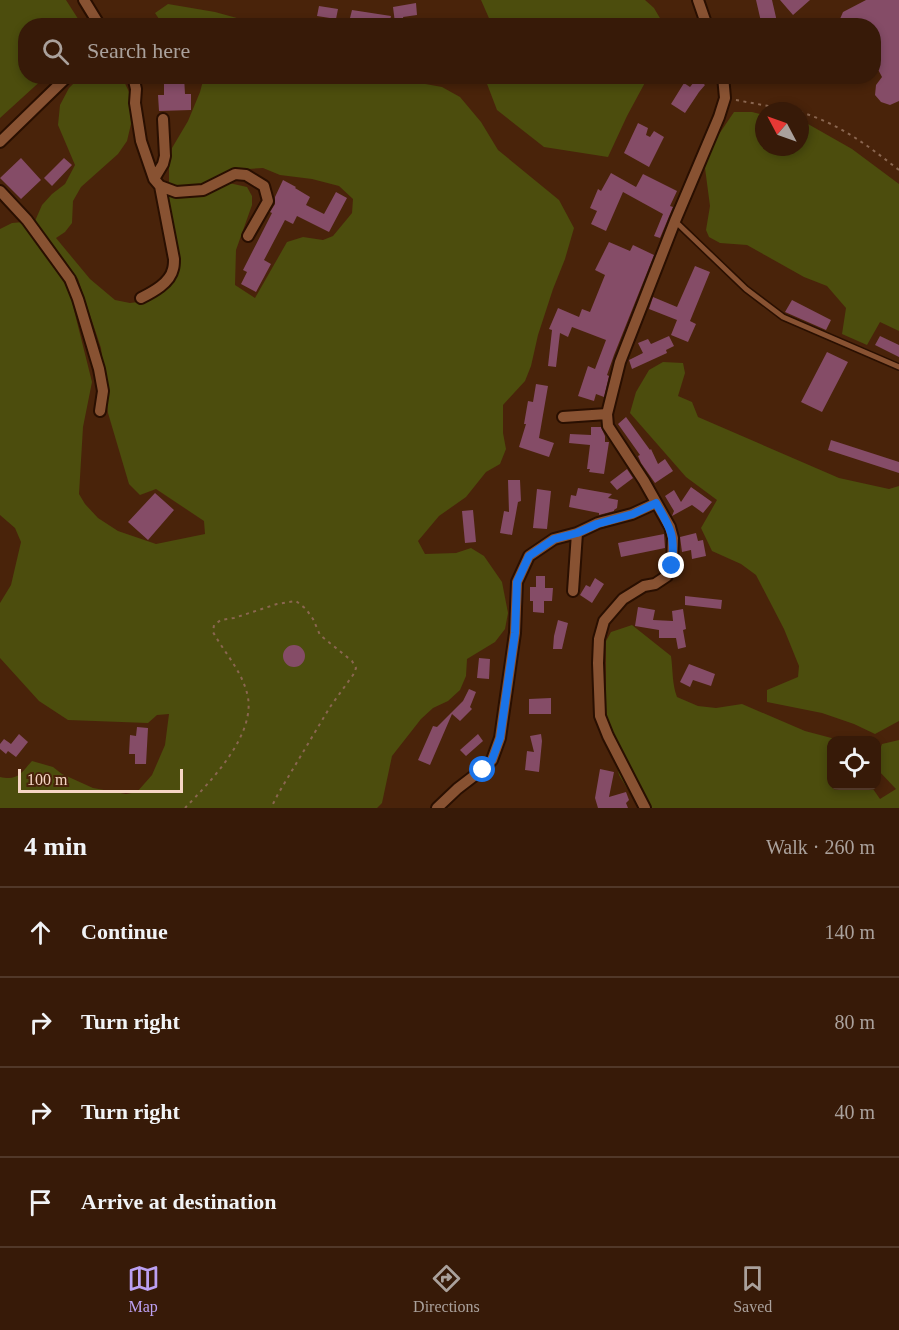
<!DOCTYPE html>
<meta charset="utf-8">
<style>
:root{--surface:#371a08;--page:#422716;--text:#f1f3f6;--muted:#aaa19c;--line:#513829;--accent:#bca0f2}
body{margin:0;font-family:Georgia,serif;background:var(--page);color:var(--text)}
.controls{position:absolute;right:18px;bottom:18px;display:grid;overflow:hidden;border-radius:12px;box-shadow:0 3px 9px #0003}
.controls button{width:54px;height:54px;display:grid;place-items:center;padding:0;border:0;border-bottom:2px solid var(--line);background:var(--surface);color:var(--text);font:30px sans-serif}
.compass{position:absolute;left:755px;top:102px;width:54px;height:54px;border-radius:50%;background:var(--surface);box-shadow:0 3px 9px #0003;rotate:311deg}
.scale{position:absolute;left:18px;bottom:15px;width:165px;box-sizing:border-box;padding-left:6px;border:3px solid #f6d6c5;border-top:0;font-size:16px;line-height:21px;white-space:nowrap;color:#f6d6c5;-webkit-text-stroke:4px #49230a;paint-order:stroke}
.stop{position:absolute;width:18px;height:18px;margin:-14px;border:4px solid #1a73e8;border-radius:50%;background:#fff}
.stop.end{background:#1a73e8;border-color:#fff;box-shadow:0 2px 6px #0008}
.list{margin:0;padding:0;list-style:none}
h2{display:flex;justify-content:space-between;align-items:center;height:78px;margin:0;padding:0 24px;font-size:26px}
h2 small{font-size:20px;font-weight:400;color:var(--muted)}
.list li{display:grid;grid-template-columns:39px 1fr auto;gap:18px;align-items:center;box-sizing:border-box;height:90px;padding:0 24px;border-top:2px solid var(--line)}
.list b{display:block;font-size:22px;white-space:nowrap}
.list em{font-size:20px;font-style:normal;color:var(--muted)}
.icon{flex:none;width:33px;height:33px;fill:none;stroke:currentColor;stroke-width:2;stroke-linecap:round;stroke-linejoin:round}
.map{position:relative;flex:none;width:899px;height:808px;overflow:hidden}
.search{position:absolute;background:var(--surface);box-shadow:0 3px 9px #0003;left:18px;right:18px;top:18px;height:66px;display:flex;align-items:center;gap:15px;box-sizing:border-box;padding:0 21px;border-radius:24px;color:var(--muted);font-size:22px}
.sheet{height:438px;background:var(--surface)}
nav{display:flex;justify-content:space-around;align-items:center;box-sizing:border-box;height:84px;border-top:2px solid var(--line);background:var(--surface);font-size:16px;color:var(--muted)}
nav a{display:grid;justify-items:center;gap:3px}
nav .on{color:var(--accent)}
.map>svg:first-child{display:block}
.green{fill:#4c4d0d}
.building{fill:#854c67}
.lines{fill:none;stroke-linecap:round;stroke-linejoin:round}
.service-casing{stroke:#290f01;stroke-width:8}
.minor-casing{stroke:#290f01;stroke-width:14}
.path{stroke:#8a6650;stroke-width:2;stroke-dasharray:3 4.5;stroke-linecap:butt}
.service{stroke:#885232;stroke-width:5}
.minor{stroke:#885232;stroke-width:10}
.route{stroke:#1a73e8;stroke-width:8}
</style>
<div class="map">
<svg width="899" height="808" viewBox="0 0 899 808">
<rect width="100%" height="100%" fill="#49230a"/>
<path class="green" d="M0 0H66L82 25 26 26V76L45 77 0 118Z
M481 0H645L654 8 664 25H492Z
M168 4 215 12 262 25H163L155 13Z
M333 76 351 81 398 79 442 87 460 97 481 122 498 150 559 200 574 228 565 259 553 289 538 335 531 366 525 381 503 405V433L506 449 500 464 486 472 466 497 439 516 418 541 425 554 456 553 471 548 484 556 502 582 508 613 505 629 495 642 467 659 466 676 460 690 448 701 433 708 421 719 392 756 382 803 377 808H0V777C18 781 21 773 32 761L53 767 62 774 93 788 126 794 137 792 152 775 165 745 169 714 157 715 148 723 68 720 39 701 0 658V603L11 585 21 542 15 528 0 515V229L12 223 23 222 69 290 92 382 83 427 79 494 85 504 98 518 118 531 156 544 205 534 204 521 156 489 140 495 129 484 108 413 101 348 78 279 35 221 42 205 52 194 65 184 75 165 58 125 60 105 69 88 80 77H122L129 92 131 124 127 141 118 154 81 187 73 201 72 223 65 232 56 238 90 279 115 300 130 303 146 301 171 282 166 194 177 196H201L229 183 247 187 252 196V205L236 250 235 285 255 298 287 242 303 237 323 240 333 236 352 213 353 199 339 186 312 179 280 175 263 168 232 170 200 186 184 188 169 185V163L172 148 188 121 200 92 204 77Z
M484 76H648V77L627 116 608 157 544 147 497 110Z
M734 112H752L764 115V147H800V122L808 124 852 149 899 184V331L880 322 867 345 842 334 846 308 827 286 804 277 747 245 720 243 709 237 706 230 710 206 705 168 715 140Z
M663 362 683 363 685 373 678 396 692 402 698 417 839 478 889 489 899 486V721L875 734 854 724 822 713 767 702V690L798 677 799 666 784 629 756 575 741 564 712 551 701 528 717 500 686 477 630 413 636 392 649 370Z
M632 625 671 656C673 670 672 684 677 697L698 706 716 708 742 704 805 731 839 740H832V786H871L880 799 896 789 877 769V758L882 744 899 740V808H639L619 775 606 717V641L611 632Z"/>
<path class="building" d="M756 0H772L778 26H762Z
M780 0H810L793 15Z
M866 0H899V101L890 105 881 102 875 95 876 85 882 77 873 60V26H842L840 19 843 12Z
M416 3 417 15 403 17 404 21 395 23 393 7Z
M319 6 338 9 336 19 317 16Z
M352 10 391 16 389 26 350 18Z
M164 76H184L185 94H191V110L159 111 158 95H164Z
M697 78 705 85 699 92 685 113 671 104 684 83 690 87Z
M638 123 648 128 646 135 650 137 654 131 664 137 649 167 624 153Z
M21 158 41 180 21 199 0 178Z
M64 158 72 165 52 186 44 178Z
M611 173 636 187 643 174 677 191 670 206 673 207 660 238 654 236 663 214 623 192 606 231 591 224 597 211 590 208 598 189 601 191Z
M283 180 296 187 295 188 310 197 306 205 324 214 336 192 347 198 329 232 297 216 293 224 285 220 264 260 271 264 256 292 241 284 247 272 243 270 272 213 270 212 275 204V197Z
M609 242 630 251 633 245 654 255 614 355 607 375 609 376 604 397 596 394 594 401 578 396 588 366 595 369 606 340 572 327 568 337 560 333 556 367 548 366 552 330 549 329 558 308 579 317 582 309 590 312 605 275 595 270Z
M695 266 710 272 690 321 696 324 688 342 671 335 677 320 649 309 653 297 677 307Z
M792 300 831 320 826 330 785 312Z
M669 336 674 346 666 350 667 353 632 369 629 360 643 353 638 343 648 339 651 344Z
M880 336 899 345V357L875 345Z
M827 352 848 362 822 412 801 402Z
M536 384 548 386 539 438 554 443 549 457 519 447 526 424H524L528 401 533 402Z
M626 417 650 450 651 449 658 464 665 459 673 471 655 483 641 463 638 456 640 455 618 424Z
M591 427H601L605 436V442H609L604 474 589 472 590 469H587L590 445 569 443 570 434 591 435Z
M831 440 899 462V473L828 450Z
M627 469 633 478 617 490 610 482Z
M508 480H520L521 501 518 502 512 535 500 533 504 511 509 512Z
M691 487 712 502 703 513 692 505 672 516 674 511 665 496 674 490 681 502Z
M578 488 612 494 608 498 618 500 617 508 614 510V511L599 515V513L569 507 571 495 576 496Z
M537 489 551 491 547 529 533 528Z
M155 493 174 510 148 540 128 522Z
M473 510 476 542 465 543 462 511Z
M696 533 698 541 703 540 706 556 692 559 691 550 682 552 680 537Z
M664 534 665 548 621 557 618 543Z
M536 576H545V588H553L552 601H544V613L533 612V601H530V587H536Z
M595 578 604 584 592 603 580 595 586 585 590 587Z
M685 596 722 600 721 609 685 605Z
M638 607 655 610 653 620 673 621 672 611 683 609 686 629 683 630 686 647 678 649 676 638H659V630L635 626Z
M558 620 568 623 562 649H553L554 636Z
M283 656a11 11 0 1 1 22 0a11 11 0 1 1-22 0Z
M479 658 490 659 489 679 477 678Z
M689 664 715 674 711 686 693 680 690 687 680 682Z
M469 689 476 692 470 707 472 709 460 721 452 714 430 765 418 760 433 726 437 727 463 701Z
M551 698V714H529V699Z
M137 727 148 728 146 764H135V754H129L130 735 136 736Z
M19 734 28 742 16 757 8 751 6 754 0 749V744L4 739 11 744Z
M478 734 483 741 466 756 460 750Z
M541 734 542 741 539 772 525 770 527 751 534 752 530 736Z
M600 769 614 772 609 797 626 792 629 800 626 803 628 808H598L595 798Z"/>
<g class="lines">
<defs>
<path id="service" d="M675 221 746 289 783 317 899 367"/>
<path id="minor" d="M84 0 100 26
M698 0 707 26
M133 76 136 89 135 103 141 141 154 179 160 186 176 192 203 190 235 174 246 175 264 186 268 201 248 236
M0 142 68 76
M154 179 163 164 165 156 163 119
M0 191 27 220 70 279 78 299 99 369 103 391 100 411
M141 298C153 292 170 283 173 269 174 266 174 262 174 259L160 186
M563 417 607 414
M573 591 577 533
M437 808 457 789 483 769 492 760 500 738 515 633 517 582 529 556 554 539 577 533 598 523 632 514 656 503
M645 808 608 736 600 716 598 663 599 639 604 621 623 599 644 586 655 584 667 576 672 566 673 538 670 527 644 481 608 426 607 414 620 362 675 221 719 117 725 98 723 76"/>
</defs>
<use href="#service" class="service-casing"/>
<use href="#minor" class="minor-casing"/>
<path class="path" d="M736 100 795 111
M800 112C840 124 867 145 899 170
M185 808C211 781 258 733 247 693 241 670 224 652 213 632L214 625 221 620 234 618 277 604 296 601 306 609 313 619 320 635 352 661 356 668 353 675 330 707 278 794 271 808"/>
<use href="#service" class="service"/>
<use href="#minor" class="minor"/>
</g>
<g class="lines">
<path class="route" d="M483 770 492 760 500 738 515 633 517 582 529 556 554 539 577 533 597 524 633 514 656 503C671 529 675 534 672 566"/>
</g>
</svg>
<div class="controls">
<button><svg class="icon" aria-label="locate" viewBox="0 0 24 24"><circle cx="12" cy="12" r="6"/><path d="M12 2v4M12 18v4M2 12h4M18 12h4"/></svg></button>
</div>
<svg class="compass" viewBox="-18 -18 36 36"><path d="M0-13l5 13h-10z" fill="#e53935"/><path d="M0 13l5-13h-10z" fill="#aaa19c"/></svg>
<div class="scale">100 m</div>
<div class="stop" style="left:483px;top:770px"></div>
<div class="stop end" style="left:672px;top:566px"></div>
<div class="search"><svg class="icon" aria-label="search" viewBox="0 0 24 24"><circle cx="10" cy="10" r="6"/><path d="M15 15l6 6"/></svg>Search here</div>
</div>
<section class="sheet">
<h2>4 min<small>Walk · 260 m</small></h2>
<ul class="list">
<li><svg class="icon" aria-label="ahead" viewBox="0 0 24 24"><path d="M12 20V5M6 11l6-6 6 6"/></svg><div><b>Continue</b></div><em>140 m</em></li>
<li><svg class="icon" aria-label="right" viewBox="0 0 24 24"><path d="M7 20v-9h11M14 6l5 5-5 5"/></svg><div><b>Turn right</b></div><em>80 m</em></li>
<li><svg class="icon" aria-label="right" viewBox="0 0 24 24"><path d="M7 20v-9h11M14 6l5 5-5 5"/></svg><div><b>Turn right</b></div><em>40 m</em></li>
<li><svg class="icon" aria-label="arrive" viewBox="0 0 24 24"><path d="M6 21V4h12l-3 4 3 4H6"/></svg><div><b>Arrive at destination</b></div></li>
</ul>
</section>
<nav>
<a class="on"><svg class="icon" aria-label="map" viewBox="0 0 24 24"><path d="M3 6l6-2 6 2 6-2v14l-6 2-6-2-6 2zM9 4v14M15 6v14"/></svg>Map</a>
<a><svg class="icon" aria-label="directions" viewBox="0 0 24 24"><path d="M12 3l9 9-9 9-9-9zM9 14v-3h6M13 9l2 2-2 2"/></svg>Directions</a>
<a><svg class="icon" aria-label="saved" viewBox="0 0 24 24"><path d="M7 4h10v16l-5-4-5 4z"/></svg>Saved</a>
</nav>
